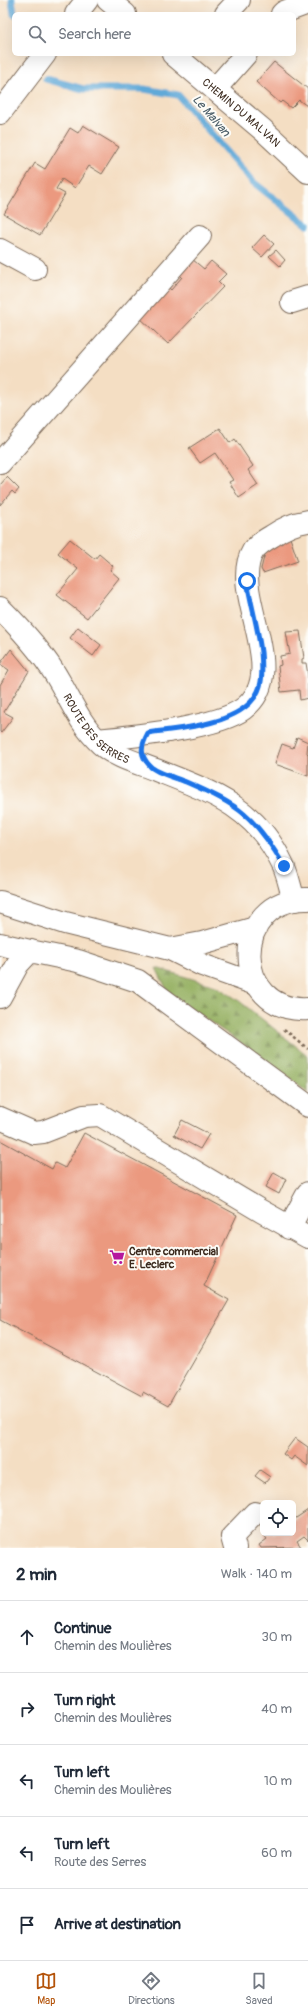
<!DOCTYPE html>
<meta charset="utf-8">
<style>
:root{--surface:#fff;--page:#f6f6f7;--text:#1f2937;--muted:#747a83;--line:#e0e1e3;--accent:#b45309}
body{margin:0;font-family:Pangolin,sans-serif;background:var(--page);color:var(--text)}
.controls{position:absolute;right:12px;bottom:12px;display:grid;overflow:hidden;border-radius:6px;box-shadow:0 4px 16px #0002}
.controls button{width:36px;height:36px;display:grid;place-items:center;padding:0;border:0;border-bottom:1px solid var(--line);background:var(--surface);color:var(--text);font:20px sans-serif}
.stop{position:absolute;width:12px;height:12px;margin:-9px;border:3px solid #1a73e8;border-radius:50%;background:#fff}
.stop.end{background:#1a73e8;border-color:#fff;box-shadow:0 1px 4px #0008}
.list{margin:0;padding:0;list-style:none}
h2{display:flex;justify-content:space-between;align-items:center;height:52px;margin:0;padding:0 16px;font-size:17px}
h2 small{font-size:13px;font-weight:400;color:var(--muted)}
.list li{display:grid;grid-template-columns:26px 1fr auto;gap:12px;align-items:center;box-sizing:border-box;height:72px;padding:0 16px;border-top:1px solid var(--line)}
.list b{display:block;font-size:15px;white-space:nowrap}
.list p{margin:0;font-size:13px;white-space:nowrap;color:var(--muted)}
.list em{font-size:13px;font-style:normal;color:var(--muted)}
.icon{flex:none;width:22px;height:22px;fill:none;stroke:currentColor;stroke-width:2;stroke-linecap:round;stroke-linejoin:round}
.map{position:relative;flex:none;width:308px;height:1548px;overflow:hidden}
.search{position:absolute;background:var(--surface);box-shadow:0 4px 16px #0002;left:12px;right:12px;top:12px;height:44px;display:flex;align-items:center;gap:10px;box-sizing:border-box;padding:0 14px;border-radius:6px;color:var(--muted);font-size:15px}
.sheet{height:412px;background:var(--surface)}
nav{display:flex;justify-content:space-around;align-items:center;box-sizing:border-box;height:56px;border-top:1px solid var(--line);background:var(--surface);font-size:11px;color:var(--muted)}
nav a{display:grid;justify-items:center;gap:2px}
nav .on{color:var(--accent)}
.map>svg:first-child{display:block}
.forest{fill:url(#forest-firs);stroke:#686d40}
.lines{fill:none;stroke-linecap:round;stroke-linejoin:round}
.stream{stroke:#60a9d8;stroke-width:7}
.building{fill:#eb997f}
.minor-casing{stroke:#7c6958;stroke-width:24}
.major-casing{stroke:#7c6958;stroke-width:24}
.path{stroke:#7c6958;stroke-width:2.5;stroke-dasharray:3 3;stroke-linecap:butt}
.minor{stroke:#fff;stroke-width:22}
.major{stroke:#fff;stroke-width:22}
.route{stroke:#1a73e8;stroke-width:5}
.labels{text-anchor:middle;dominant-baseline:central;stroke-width:4;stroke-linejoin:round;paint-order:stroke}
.street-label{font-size:11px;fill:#3b2a1e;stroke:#fdfcf7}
.poi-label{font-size:11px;font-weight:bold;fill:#3b2a1e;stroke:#fdfcf7;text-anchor:start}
.water-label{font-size:12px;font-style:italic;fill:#4a5d68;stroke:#fdfcf7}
</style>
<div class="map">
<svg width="308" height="1548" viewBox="0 0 308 1548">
<defs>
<pattern id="forest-firs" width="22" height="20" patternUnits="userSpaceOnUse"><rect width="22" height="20" fill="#95b062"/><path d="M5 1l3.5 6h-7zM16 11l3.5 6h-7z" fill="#7b8f50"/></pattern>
</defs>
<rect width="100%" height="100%" fill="#fdfcf7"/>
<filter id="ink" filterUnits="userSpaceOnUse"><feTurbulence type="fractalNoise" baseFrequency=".025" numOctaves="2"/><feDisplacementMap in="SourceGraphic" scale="8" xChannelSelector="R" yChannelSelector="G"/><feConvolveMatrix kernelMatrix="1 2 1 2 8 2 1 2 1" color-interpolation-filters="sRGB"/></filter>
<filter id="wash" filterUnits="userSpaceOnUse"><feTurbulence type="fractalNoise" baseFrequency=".012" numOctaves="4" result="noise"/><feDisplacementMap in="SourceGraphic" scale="16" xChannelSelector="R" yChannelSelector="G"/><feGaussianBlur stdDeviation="0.9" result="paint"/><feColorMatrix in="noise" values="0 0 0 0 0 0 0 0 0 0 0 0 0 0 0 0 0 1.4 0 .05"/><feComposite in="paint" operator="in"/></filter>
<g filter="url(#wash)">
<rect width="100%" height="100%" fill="#f4dec3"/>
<path class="forest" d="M156 968 216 986 238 1000 306 1054 308 1056V1093L269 1062 169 994Z"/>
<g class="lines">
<path class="stream" d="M12 0 14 14
M46 79 83 89H144L178 95 253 182 308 225"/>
</g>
<g id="blocks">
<path class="building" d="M274 62 308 89 307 106 299 100 291 108 282 101 280 103 256 82Z
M83 125 119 147 102 174 89 166 75 188 62 179 56 189 65 194 40 235 4 214 35 163 45 169 70 128 78 133Z
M264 235 274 244 262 257 252 248Z
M276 250 285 260 280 266 269 256Z
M192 259 204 269 211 261 226 274 218 282 223 287 168 344 139 317 167 286 171 290 182 277 179 274Z
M220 428 230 443 235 439 253 466 248 470 258 485 239 498 229 482 233 480 215 453 200 463 189 448Z
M7 477 19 489 15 494 12 491 0 505V485Z
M289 535 298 561 263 573 261 569 265 553Z
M70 539 95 559 99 554 113 566 110 570 119 578 87 618 57 595 78 569 58 553Z
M78 627 101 645 93 656 70 638Z
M300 631 304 658 302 659V663H306L308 675V698L300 700 299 690 281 692 278 666 281 665 280 656 290 654 286 632Z
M11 649 29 671 4 712 13 717 1 733 0 732V685L9 670 0 664Z
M297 737 308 742 307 753 308 754V776L275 764 282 744 293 748Z
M182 1120 209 1134 200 1149 174 1135Z
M84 1133 237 1215 204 1286 229 1300 168 1406 143 1392 142 1396 0 1320V1140L52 1169 55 1163 65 1168Z
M274 1172 286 1179 279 1194 266 1187Z
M295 1438 308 1447V1466L294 1456 291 1460 283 1454Z
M260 1470 270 1477 265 1483 255 1476Z
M308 1510V1540L304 1536 297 1541 301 1547 261 1548 259 1545 267 1539 263 1534 293 1533V1520Z"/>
</g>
</g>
<g filter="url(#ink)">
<use href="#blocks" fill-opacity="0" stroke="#7c6958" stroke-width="1"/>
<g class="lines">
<defs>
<g id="minor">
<path d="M108 0 125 14"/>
<path d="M76 14 87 0"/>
<path d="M226 14 239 0"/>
<path d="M282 14 284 12 308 3"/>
<path id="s1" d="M173 54 263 130 308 172"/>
<path d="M215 89 246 54"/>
<path d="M0 113 45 54"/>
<path d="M0 250 35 269"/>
<path d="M292 302 308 297"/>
<path d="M0 463 200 236"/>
<path id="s2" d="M0 608C23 631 45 655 61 684 73 706 82 726 101 744 115 757 138 763 156 770 212 792 256 807 283 865 288 875 290 888 294 900"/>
<path d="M98 740C133 736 217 728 243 709 293 672 228 592 253 551 258 544 265 540 272 536 283 528 295 523 308 521"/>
<path d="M0 944 30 951"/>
<path d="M0 997 18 964 30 951 78 961 138 981 308 1106"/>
<path d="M0 1118 34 1133 43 1132 84 1116 100 1115 261 1211 308 1237"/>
<path d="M289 1228 308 1193"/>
<path d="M235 1548 232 1537 255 1513"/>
</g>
<path id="major" d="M308 899C229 897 231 1014 308 1009
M0 902 65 923 170 949 202 965 258 985
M170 949 202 943 255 928"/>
</defs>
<use href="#minor" class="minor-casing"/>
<use href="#major" class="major-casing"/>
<path class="path" d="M284 1029 308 1049"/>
<use href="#minor" class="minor"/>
<use href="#major" class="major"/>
</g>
</g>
<g class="lines" filter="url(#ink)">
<path class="route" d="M247 581C251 605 258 628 261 652 262 663 263 676 260 686 249 725 181 728 148 733 141 746 139 755 150 766 156 773 177 778 186 782 239 805 255 816 284 866"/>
</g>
<defs>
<symbol id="supermarket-bare" viewBox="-9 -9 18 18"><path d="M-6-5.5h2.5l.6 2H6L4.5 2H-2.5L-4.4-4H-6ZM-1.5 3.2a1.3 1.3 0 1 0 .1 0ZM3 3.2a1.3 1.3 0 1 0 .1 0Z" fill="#b5179e" stroke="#fdfcf7" stroke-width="2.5" paint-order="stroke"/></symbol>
</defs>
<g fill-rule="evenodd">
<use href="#supermarket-bare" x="106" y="1246" width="22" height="22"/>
</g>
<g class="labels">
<g class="street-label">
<text stroke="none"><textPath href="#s1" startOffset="90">CHEMIN DU MALVAN</textPath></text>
<text stroke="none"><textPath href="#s2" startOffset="156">ROUTE DES SERRES</textPath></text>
</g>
<g class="poi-label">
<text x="129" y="1251">Centre commercial<tspan x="129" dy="13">E. Leclerc</tspan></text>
</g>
<g class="water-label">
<text transform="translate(211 116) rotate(49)">Le Malvan</text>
</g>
</g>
</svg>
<div class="controls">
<button><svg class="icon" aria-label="locate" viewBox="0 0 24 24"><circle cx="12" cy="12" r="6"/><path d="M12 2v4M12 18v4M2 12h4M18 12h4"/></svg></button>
</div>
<div class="stop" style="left:247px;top:581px"></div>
<div class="stop end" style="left:284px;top:866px"></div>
<div class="search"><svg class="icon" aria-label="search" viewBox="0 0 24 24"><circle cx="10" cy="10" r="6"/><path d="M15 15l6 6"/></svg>Search here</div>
</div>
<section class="sheet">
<h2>2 min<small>Walk · 140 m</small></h2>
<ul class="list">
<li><svg class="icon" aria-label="ahead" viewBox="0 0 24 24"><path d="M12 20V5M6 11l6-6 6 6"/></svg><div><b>Continue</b><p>Chemin des Moulières</p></div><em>30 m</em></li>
<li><svg class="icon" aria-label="right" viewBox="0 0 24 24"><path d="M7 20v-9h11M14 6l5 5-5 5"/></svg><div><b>Turn right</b><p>Chemin des Moulières</p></div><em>40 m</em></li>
<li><svg class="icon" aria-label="left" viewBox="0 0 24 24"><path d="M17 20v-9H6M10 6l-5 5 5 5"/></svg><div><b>Turn left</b><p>Chemin des Moulières</p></div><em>10 m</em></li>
<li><svg class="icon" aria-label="left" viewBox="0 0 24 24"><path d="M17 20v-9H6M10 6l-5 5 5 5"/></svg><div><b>Turn left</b><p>Route des Serres</p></div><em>60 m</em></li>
<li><svg class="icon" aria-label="arrive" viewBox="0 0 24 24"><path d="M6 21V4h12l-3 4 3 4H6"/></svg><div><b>Arrive at destination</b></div></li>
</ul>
</section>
<nav>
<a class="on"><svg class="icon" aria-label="map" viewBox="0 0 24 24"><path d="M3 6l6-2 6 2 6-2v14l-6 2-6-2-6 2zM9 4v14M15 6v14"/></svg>Map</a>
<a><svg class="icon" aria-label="directions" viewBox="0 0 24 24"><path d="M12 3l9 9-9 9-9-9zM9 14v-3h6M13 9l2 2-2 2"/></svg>Directions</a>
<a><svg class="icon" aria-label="saved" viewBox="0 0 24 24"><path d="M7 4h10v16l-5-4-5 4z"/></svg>Saved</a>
</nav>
